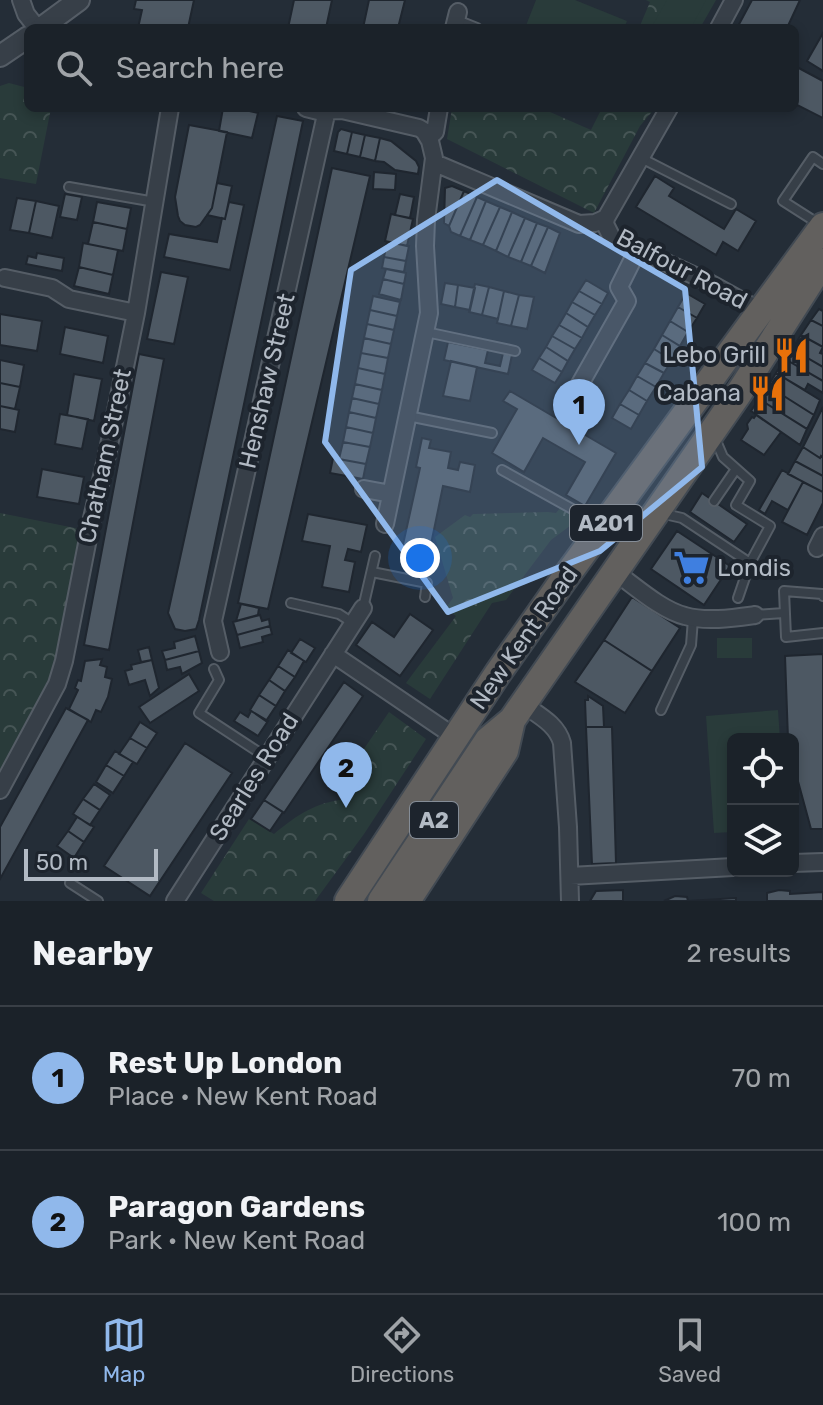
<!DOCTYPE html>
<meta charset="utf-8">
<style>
:root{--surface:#1b2229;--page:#282f35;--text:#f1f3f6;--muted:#a0a4a8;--line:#393f46;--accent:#90b8eb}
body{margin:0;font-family:Rubik,sans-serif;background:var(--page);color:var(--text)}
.controls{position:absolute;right:24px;bottom:24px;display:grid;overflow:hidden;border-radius:12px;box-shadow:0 4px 12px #0003}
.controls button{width:72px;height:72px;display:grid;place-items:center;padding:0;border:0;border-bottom:2px solid var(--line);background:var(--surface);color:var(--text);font:40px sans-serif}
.scale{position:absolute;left:24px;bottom:20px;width:134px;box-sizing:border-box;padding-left:8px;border:4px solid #b2bac4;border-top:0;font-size:22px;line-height:28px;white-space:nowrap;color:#b2bac4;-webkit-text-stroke:6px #1d242d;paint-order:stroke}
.you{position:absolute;left:420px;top:558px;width:28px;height:28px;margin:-20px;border:6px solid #fff;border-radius:50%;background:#1a73e8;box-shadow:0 0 0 12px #1a73e833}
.badge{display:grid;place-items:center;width:52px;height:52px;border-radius:50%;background:var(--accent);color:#111;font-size:26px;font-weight:700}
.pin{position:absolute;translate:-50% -66px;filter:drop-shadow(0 2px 4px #0008)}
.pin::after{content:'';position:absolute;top:42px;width:28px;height:24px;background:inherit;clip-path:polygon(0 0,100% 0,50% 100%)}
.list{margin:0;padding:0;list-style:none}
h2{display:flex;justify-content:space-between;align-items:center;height:104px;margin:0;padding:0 32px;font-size:34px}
h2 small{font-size:26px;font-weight:400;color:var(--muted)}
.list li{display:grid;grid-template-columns:52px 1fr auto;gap:24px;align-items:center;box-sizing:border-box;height:144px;padding:0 32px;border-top:2px solid var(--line)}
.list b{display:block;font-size:30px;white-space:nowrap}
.list p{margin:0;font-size:26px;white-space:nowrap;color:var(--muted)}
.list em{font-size:26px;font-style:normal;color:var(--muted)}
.icon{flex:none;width:44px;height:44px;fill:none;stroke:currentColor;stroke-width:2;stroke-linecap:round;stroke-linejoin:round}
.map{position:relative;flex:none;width:823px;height:901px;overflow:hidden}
.search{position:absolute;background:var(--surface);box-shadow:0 4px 12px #0003;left:24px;right:24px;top:24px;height:88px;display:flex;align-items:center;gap:20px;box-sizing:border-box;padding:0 28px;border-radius:12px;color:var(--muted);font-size:30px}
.sheet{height:392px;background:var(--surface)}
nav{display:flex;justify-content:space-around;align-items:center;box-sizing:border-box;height:112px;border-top:2px solid var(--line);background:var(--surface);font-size:22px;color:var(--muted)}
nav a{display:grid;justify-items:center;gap:4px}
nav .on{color:var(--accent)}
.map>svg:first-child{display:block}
.forest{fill:url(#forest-crowns)}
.pitch{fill:#293b3a}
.building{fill:#4d5863;stroke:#1f262f;stroke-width:2}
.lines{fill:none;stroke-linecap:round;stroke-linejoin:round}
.service-casing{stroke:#555d66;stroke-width:12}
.minor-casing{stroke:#555d66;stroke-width:20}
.tertiary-casing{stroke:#555d66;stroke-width:24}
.trunk-casing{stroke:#424a53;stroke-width:30}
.service{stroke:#373f48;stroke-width:8}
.minor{stroke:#373f48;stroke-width:16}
.tertiary{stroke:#373f48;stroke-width:20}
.trunk{stroke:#62605e;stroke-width:26}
.marked{fill:#90b8eb;fill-opacity:0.2;stroke:#90b8eb;stroke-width:6;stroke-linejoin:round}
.labels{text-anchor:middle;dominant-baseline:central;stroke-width:8;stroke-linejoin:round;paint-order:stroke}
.shield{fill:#1d242d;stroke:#858d97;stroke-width:2}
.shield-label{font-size:22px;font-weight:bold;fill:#b2bac4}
.street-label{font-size:24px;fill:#b2bac4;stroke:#1d242d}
.poi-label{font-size:24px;fill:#b2bac4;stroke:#1d242d;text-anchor:end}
</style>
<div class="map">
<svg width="823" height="901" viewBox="0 0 823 901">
<defs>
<pattern id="forest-crowns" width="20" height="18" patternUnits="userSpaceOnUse" patternTransform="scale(2)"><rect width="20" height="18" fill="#293b3a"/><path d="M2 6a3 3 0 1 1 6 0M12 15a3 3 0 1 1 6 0" fill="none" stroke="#465555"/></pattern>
</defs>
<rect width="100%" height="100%" fill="#242d37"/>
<path class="forest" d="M646 0H716L700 28H639L650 2Z
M9 83 28 88V108H51L36 184 0 178V86Z
M452 108H541L591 130 602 108H655L640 126 594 213 447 139Z
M561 507 578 520 551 540 506 600 492 603 430 699 406 683 456 616 445 609 453 598 435 537 465 515 470 517 473 514 548 512 556 513Z
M0 513 80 529 55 666 21 735 0 771Z
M389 712 426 739 364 834 315 901H214L201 893 249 819 274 834C298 814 315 803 346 799L351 768Z"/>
<path class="pitch" d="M536 0H575L627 21 624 28H525Z
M667 0H706L691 28H651Z
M717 638H752V658H717Z
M778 710 780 739H733V832L714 833 706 716Z"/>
<path class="building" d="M136 0H194L188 28H138L142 10 134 9Z
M294 0H332L326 28H288Z
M369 0H405L398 28H363Z
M752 0H800L787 28H737Z
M823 33V71L807 61Z
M795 66 823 81V118L795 104Z
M223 108H236L258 113 252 138 219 131Z
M277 116 303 121 199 620 196 629 185 631 175 629 168 613Z
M189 125 227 132 212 208 200 225 196 227 185 225 180 221 178 216 175 197Z
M341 129 352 132 347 154 334 151 338 132Z
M352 132 365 135 360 157 347 154Z
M365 135 380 138 375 161 360 157Z
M380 138 391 141 416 161 419 167 418 174 395 170 384 162 375 161Z
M332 168 370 176 268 609 238 603Z
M374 172 396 174 395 190 373 189Z
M655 176 674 188 669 196 724 229 736 209 756 221 738 251 723 242 716 255 636 207Z
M217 183 232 186 225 219 207 215 212 208Z
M452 186 464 191 449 226 444 223 445 188Z
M464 191 477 197 460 236 451 232 449 226Z
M65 194 82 197 77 220 60 217Z
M400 194 414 197 410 218 395 215Z
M477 197 486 201 470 240 460 236Z
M17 198 36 201 29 233 10 230Z
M36 201 59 206 52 238 29 233Z
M486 201 500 207 483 245 470 240Z
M97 202 131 208 127 229 93 222Z
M229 202 244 205 230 270 164 257 169 234 217 242 222 218 225 219Z
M500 207 512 212 496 251 483 245Z
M512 212 525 218 508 257 496 251Z
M391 214 413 219 407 246 385 241Z
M525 218 537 223 521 262 508 257Z
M93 222 127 229 123 251 88 244Z
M537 223 548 227 531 266 521 262Z
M548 227 560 233 545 273 531 266Z
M387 242 409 246 406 261 384 257Z
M83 243 118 250 113 275 79 267Z
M37 253 64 258 62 271 26 264 28 256 36 258Z
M384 257 406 261 404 272 382 268Z
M79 267 113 275 109 294 74 286Z
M386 269 406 273 404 284 383 279Z
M161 272 188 277 174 344 147 339Z
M383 279 404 284 401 300 379 294Z
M586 280 608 293 602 304 579 291Z
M445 283 458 285 455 307 441 304Z
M475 284 489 287 482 315 469 312Z
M458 285 475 288 470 310 455 307Z
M489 287 504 291 498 319 482 315Z
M504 291 519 295 511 326 497 323Z
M579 291 602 304 595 315 572 302Z
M686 293 705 304 697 318 678 307Z
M519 295 534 297 527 329 511 326Z
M373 296 400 302 397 316 370 310Z
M572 302 595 315 588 327 566 313Z
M678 307 697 318 688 332 670 321Z
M819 309 823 311V326L811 320Z
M370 310 397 316 394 330 367 324Z
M566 313 588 327 582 338 559 325Z
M0 314 42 321 37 351 0 345Z
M811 320 823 326V347L801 335Z
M670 321 688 332 680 346 662 335Z
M367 324 394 330 391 344 364 338Z
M559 325 582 338 575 349 552 336Z
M65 327 108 336 103 363 60 354Z
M662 335 680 346 672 360 654 349Z
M801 335 823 347 820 353 823 354V367L792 349Z
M552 336 575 349 568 361 546 347Z
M364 338 391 344 388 358 361 353Z
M448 342 488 350 485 363 500 366 503 353 512 355 508 374 444 360Z
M546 347 568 361 562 372 539 358Z
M654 349 672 360 664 373 645 363Z
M792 349 823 367V381L785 359Z
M361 353 388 358 385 374 358 368Z
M139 354 164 359 109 650 84 645Z
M539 358 562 372 555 383 532 370Z
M785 359 823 381V393L808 384 805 390 776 373Z
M0 360 24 365 20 387 0 383Z
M451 361 477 367 470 401 443 396Z
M645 363 664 373 656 387 637 376Z
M358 368 385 374 382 390 355 384Z
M776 373 820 400 814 415 768 386Z
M74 374 102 379 94 421 67 415Z
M637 376 656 387 647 401 629 390Z
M0 383 20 387 15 409 0 406Z
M355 384 382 390 379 404 352 398Z
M768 386 814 415 807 429 759 399Z
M629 390 647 401 639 415 620 404Z
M510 391 616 453 585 506 566 495 585 462 543 438 524 472 492 453 517 409 503 401Z
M352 398 379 404 376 418 349 412Z
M759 399 807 429 800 445 751 411Z
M620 404 639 415 631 429 612 418Z
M0 406 19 410 15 432 0 429Z
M823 407V458L821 456 820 458 803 447Z
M349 412 376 418 373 433 346 427Z
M60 414 88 419 82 449 55 444Z
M756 415 781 432 764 455 741 440 748 429 747 424 752 417 754 418Z
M346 427 373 433 370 447 343 442Z
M422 438 431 440 429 448 451 452 448 468 458 470 460 462 475 465 470 492 443 486 429 554 402 549 420 468 416 467Z
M343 442 370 447 366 464 339 459Z
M803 447 820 458 821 456 823 458V476L795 461Z
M333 458 366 464 363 479 330 473Z
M795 461 823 476V492L788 474Z
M42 469 84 477 79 504 37 497Z
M782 470 803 482 788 510 772 501 765 514 759 510Z
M803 482 823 492V503L807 535 782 522Z
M702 493 747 524 734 542 690 512Z
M308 514 367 525 361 552 348 549 345 560 355 562 349 592 322 587 330 546 302 541Z
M677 531 730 566 704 605 651 569Z
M632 597 680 628 652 671 604 640Z
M241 604 259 608 258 615 236 621Z
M410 614 433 630 400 676 356 645 372 622 394 637Z
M260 615 262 621 269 619 270 626 237 635 233 622Z
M270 626 272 634 262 637 263 642 240 648 237 635Z
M195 636 199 651 165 660 162 651 175 648 174 642Z
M300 639 315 648 306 662 291 653Z
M604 640 652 671 625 713 575 682Z
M149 647 152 660 141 662 138 650Z
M288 650 304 661 295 677 278 666Z
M199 651 202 663 182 674 180 667 167 670 165 660Z
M823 654V829H811L793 763V739H788L785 656Z
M102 659 100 665 107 667 105 677 112 679 108 697 101 712 96 710 91 722 69 709 78 690 75 688 78 680 81 681 85 661Z
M152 660 159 688 150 696 145 680 129 685 125 671 132 669 131 665Z
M278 666 295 677 285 691 269 680Z
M189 674 199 691 150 723 139 707Z
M269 680 285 691 276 706 259 695Z
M344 682 363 696 284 813 264 800Z
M259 695 276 706 266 721 250 710Z
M588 696 603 706 604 727H586L585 700H588Z
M66 708 88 720 0 879V827Z
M251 711 268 721 258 736 234 721 240 712 248 717Z
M140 722 157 733 147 748 130 738Z
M586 727H612L616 863 592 864Z
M130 738 147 748 137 764 119 754Z
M185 743 232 773 150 896 104 866Z
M115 751 133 762 124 776 106 765Z
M106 765 124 776 113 793 96 782Z
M94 784 110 795 100 810 83 799Z
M83 799 100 810 90 825 73 814Z
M264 800 283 812 270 831 251 819Z
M77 817 94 827 84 842 68 831Z
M68 831 84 842 74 858 57 846Z
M623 890V901H590L596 891Z
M779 890 790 891V894L823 892V901H767V893Z
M675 896 687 897 688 901 736 898V901H664Z"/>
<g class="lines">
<defs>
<path id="service" d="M457 20 477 28
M641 158 731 204
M69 187 155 202
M819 224 783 201 813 157 823 164
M426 332 515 351
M408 416 492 433
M714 436 723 457 750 481 736 505 770 526 750 563 738 598
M502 470 583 515 597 528
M714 501 736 469
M660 513 682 518 750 563
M372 572 427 583 425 597
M823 596 822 594 784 591 786 637 823 633
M291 603 339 614 353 623
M363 608 375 556
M755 615 784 613
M214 669 219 680 199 713 266 757
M661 710 691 645 693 619
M70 883 98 901"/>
<path id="minor" d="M21 0 26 14 37 28
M454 28 458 12
M719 28 734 0
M306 108 318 111 342 110 419 128 424 131 430 141 434 158 426 220 425 246 429 313 385 524
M428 137 435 132 439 108
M434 165 442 166 579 224 595 223 606 218
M606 218 605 224 612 238 704 280 760 311
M606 218 669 108
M5 278 52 288 69 299 136 313
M580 384 627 301 619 287 638 249
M364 489 391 494
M817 548 823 536
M615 572C635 586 661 610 685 616 706 622 733 618 755 615
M220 652 213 621 327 110
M333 654 455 737
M523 704C538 715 557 724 562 743L568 827 570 901
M0 790 57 684 64 661 92 518 107 455 136 313 170 108
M793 863 823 862
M570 876 733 867
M175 901 363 608"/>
<path id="tertiary" d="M41 28 79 0
M0 56 28 37"/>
<path id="trunk" d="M348 901 498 673 562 582 823 226
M381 901 488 740 512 720
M407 901 505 751 512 720 739 393 823 262"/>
</defs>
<use href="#service" class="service-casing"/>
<use href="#minor" class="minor-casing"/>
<use href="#tertiary" class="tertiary-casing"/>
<use href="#trunk" class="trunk-casing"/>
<use href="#service" class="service"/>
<use href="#minor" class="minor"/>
<use href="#tertiary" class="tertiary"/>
<use href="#trunk" class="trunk"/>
</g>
<path class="marked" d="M497 180 685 289 702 467 600 551 448 612 325 442 351 270Z"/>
<defs>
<symbol id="restaurant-bare" viewBox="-9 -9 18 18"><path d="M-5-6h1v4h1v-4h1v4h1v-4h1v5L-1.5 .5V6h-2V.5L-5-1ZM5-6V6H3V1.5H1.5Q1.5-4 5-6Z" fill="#e8710a" stroke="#1d242d" stroke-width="2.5" paint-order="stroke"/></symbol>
<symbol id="supermarket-bare" viewBox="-9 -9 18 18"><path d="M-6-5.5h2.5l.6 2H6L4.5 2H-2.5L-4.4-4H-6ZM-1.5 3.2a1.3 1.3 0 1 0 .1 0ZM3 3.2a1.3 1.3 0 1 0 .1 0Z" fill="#3f7fe0" stroke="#1d242d" stroke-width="2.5" paint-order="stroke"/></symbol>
</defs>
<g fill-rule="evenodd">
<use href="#restaurant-bare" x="766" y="330" width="51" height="51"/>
<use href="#restaurant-bare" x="742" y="368" width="51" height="51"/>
<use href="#supermarket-bare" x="666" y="542" width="51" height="51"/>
</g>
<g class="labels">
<g class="shield">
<rect x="570" y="505" width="72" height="36" rx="6"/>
<rect x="410" y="802" width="48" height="36" rx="6"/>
</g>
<g class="shield-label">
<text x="606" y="523">A201</text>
<text x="434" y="820">A2</text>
</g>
<g class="street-label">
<text transform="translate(682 269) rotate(28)">Balfour Road</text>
<text transform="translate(267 381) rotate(-77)">Henshaw Street</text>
<text transform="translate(105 456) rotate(-78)">Chatham Street</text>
<text transform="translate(524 638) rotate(-55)">New Kent Road</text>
<text transform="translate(254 777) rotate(-58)">Searles Road</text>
</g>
<g class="poi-label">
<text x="766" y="355">Lebo Grill</text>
<text x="741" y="393">Cabana</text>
<text x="717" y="568" text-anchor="start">Londis</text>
</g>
</g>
</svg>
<div class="controls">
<button><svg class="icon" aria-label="locate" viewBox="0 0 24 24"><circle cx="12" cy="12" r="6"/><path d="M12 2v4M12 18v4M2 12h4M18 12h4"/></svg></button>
<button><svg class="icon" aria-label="layers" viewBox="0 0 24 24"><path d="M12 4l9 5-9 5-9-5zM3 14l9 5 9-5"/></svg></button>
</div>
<div class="scale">50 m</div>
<div class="you"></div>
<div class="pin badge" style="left:579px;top:445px">1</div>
<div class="pin badge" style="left:346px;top:808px">2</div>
<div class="search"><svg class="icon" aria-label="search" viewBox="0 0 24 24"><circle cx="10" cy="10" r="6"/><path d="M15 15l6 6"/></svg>Search here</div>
</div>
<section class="sheet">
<h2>Nearby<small>2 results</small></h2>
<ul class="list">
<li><span class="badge">1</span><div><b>Rest Up London</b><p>Place · New Kent Road</p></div><em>70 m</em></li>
<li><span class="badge">2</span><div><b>Paragon Gardens</b><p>Park · New Kent Road</p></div><em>100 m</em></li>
</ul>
</section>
<nav>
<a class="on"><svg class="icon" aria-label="map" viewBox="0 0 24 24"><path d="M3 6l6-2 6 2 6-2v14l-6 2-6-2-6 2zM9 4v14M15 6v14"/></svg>Map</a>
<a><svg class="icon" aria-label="directions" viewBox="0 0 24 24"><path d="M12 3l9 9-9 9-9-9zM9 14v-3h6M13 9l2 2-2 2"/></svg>Directions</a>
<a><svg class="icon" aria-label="saved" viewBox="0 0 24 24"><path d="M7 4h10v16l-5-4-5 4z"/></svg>Saved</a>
</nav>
